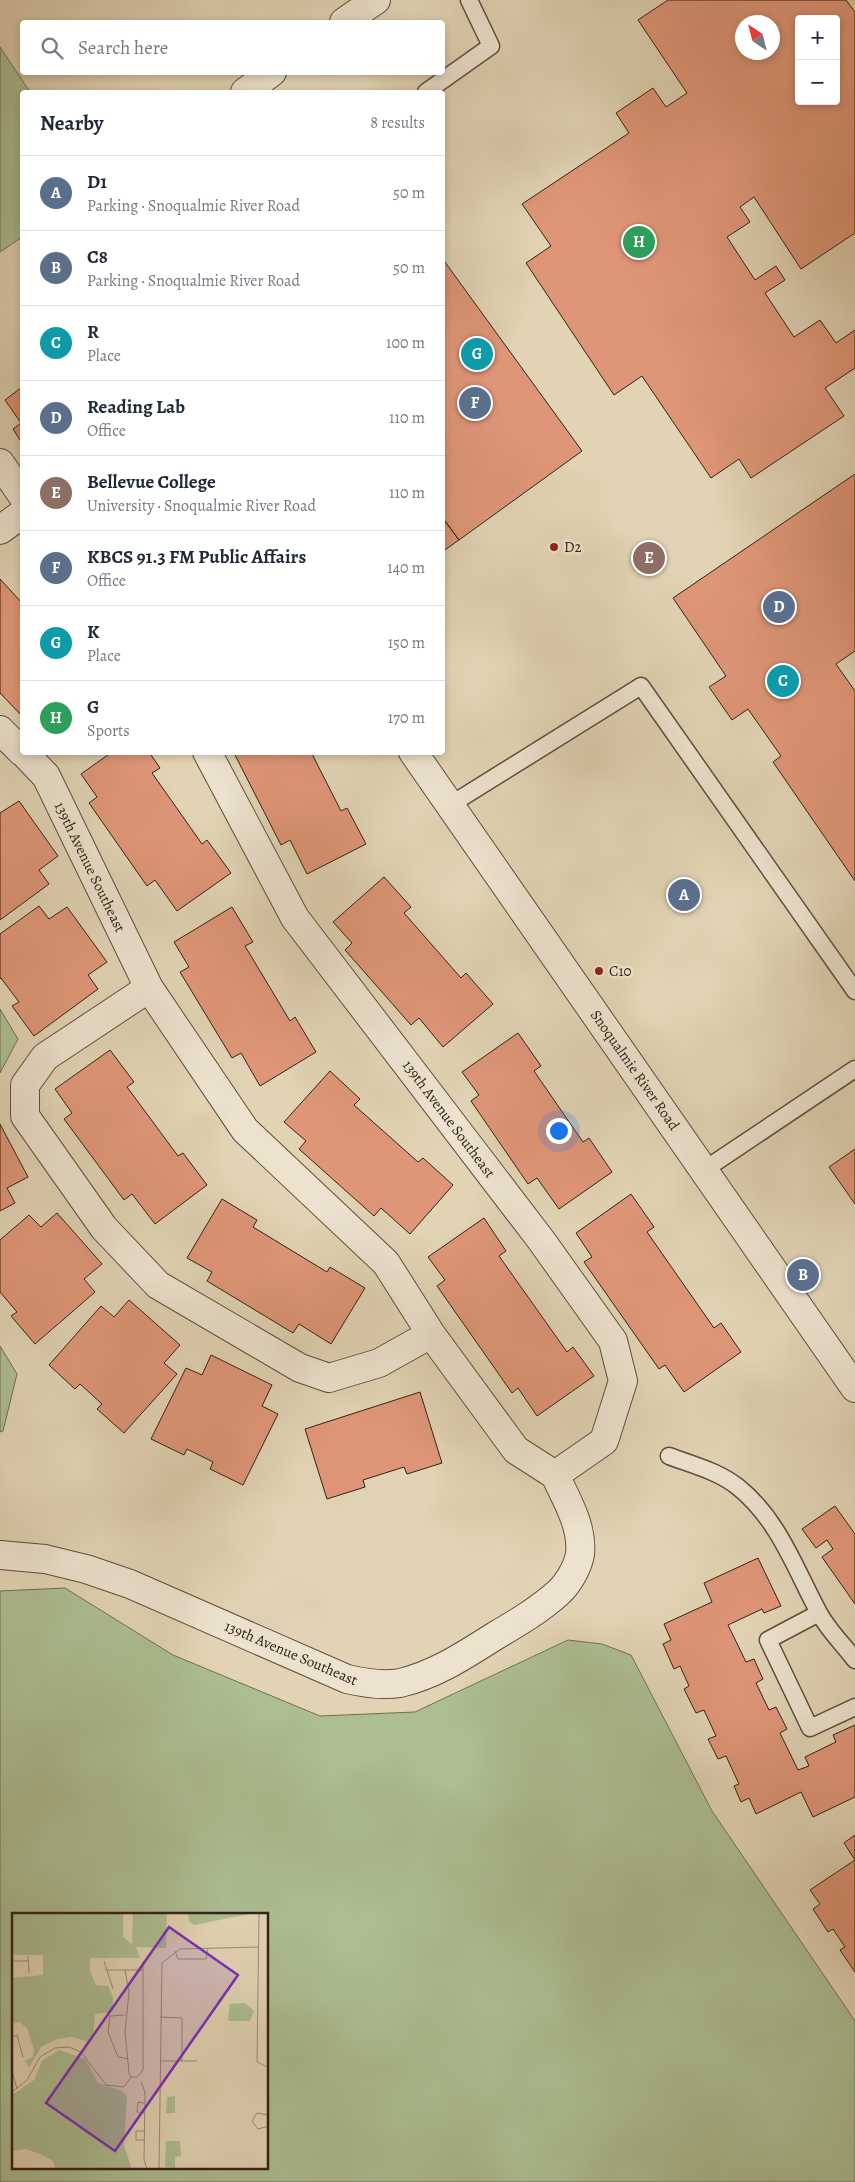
<!DOCTYPE html>
<meta charset="utf-8">
<style>
:root{--surface:#fff;--page:#f6f6f7;--text:#1f2937;--muted:#747a83;--line:#e0e1e3;--accent:#2563eb}
body{margin:0;font-family:Alegreya,serif;background:var(--page);color:var(--text)}
.controls{position:absolute;right:15px;top:15px;display:grid;overflow:hidden;border-radius:5px;box-shadow:0 2px 8px #0003}
.controls button{width:45px;height:45px;display:grid;place-items:center;padding:0;border:0;border-bottom:1px solid var(--line);background:var(--surface);color:var(--text);font:25px sans-serif}
.compass{position:absolute;left:735px;top:15px;width:45px;height:45px;border-radius:50%;background:var(--surface);box-shadow:0 2px 8px #0003;rotate:325deg}
.you{position:absolute;left:558px;top:1130px;width:18px;height:18px;margin:-12px;border:4px solid #fff;border-radius:50%;background:#1a73e8;box-shadow:0 0 0 8px #1a73e833}
.badge{display:grid;place-items:center;width:32px;height:32px;border-radius:50%;background:var(--accent);color:#fff;font-size:16px;font-weight:700}
.pin{position:absolute;translate:-50% -50%;border:2px solid #fff;box-shadow:0 1px 5px #0006}
.list{margin:0;padding:0;list-style:none}
h2{display:flex;justify-content:space-between;align-items:center;height:65px;margin:0;padding:0 20px;font-size:21px}
h2 small{font-size:16px;font-weight:400;color:var(--muted)}
.list li{display:grid;grid-template-columns:32px 1fr auto;gap:15px;align-items:center;box-sizing:border-box;height:75px;padding:0 20px;border-top:1px solid var(--line)}
.list b{display:block;font-size:19px;white-space:nowrap}
.list p{margin:0;font-size:16px;white-space:nowrap;color:var(--muted)}
.list em{font-size:16px;font-style:normal;color:var(--muted)}
.icon{flex:none;width:28px;height:28px;fill:none;stroke:currentColor;stroke-width:2;stroke-linecap:round;stroke-linejoin:round}
.map{position:relative;flex:none;width:855px;height:2182px;overflow:hidden}
.search{position:absolute;background:var(--surface);box-shadow:0 2px 8px #0003;left:20px;top:20px;width:425px;height:55px;display:flex;align-items:center;gap:12px;box-sizing:border-box;padding:0 18px;border-radius:5px;color:var(--muted);font-size:19px}
.panel{position:absolute;background:var(--surface);box-shadow:0 2px 8px #0003;left:20px;top:90px;width:425px;height:665px;border-radius:5px}
.map>svg:first-child{display:block}
.green{fill:#acbe92;stroke:#6f7054;fill-rule:evenodd}
.building{fill:#df9678;stroke:#322215;fill-rule:evenodd}
.lines{fill:none;stroke-linecap:round;stroke-linejoin:round}
.service-casing{stroke:#5e4e3d;stroke-width:19}
.minor-casing{stroke:#5e4e3d;stroke-width:30}
.service{stroke:#ece2ce;stroke-width:16}
.minor{stroke:#ece2ce;stroke-width:28}
.poi-dot{fill:#8f2418;stroke:#ece2ce;stroke-width:2}
.labels{text-anchor:middle;dominant-baseline:central;stroke-width:5;stroke-linejoin:round;paint-order:stroke}
.poi-label{font-size:15px;fill:#322215;stroke:#ece2ce;text-anchor:start}
.street-label{font-size:15px;fill:#322215;stroke:#ece2ce}
.inset-road{fill:none;stroke:#9b8c74;stroke-width:1}
.view{fill:#7b2cbf;fill-opacity:0.15;stroke:#7b2cbf;stroke-width:2.5}
.inset-edge{fill:none;stroke:#322215;stroke-width:2.5}
</style>
<div class="map">
<svg width="855" height="2182" viewBox="0 0 855 2182">
<rect width="100%" height="100%" fill="#e1d3b4"/>
<filter id="stains"><feTurbulence type="fractalNoise" baseFrequency=".004" numOctaves="4"/><feColorMatrix values="0 0 0 0 .2 0 0 0 0 .09 0 0 0 0 .02 0 0 0 .5 -.17"/></filter>
<radialGradient id="worn" r=".72"><stop offset=".6" stop-color="#630" stop-opacity="0"/><stop offset="1" stop-color="#630" stop-opacity=".3"/></radialGradient>
<path class="green" d="M0 47 30 92H22V237L0 252Z
M0 1009 18 1039 0 1073Z
M0 1346 17 1374 3 1431 0 1432Z
M65 1588 173 1655 320 1716 415 1712 568 1640 602 1644 631 1655 712 1811 855 2021V2182H0V1591ZM14 1914H268V2168H14Z"/>
<path class="building" d="M668 0H846L855 12V233L801 269 754 197 740 207 750 222 727 237 755 280 776 266 785 280 765 293 794 337 820 320 836 343 855 330V368L825 388 844 416 751 478 739 459 711 478 642 376 614 395 526 263 551 246 522 204 629 133 616 113 653 88 666 107 687 93 638 20ZM799 19H836V101H799ZM742 22H772V52H742Z
M442 258 582 451 459 540 442 517Z
M22 387V443L13 429 21 423 5 400Z
M855 474V651L836 664 855 691V881L773 762 781 756 748 709 732 720 709 687 726 676 673 598Z
M442 517 459 540 442 552Z
M0 579 22 603V610L20 613 22 615V716L0 693Z
M112 752H149L160 768 152 773 202 844 207 840 231 873 177 911 155 880 147 886 89 803 97 797 81 774Z
M240 752H311L341 811 347 808 366 844 307 874 290 840 281 845 235 755Z
M19 801 58 856 39 870 49 884 0 920V813Z
M384 877 411 907 404 913 461 978 466 973 493 1004 443 1047 419 1018 411 1025 345 950 352 943 333 922Z
M39 906 49 919 67 907 107 962 88 975 98 989 34 1036 12 1006 19 1002 1 978 0 979V934Z
M232 907 253 942 245 946 290 1021 295 1017 316 1052 260 1086 241 1053 232 1058 180 972 189 967 174 942Z
M518 1033 541 1066 534 1071 583 1142 589 1138 612 1172 559 1209 537 1178 528 1184 471 1101 479 1095 462 1072Z
M110 1050 134 1082 127 1087 178 1156 183 1153 207 1185 155 1224 132 1194 124 1200 64 1119 72 1113 55 1089Z
M330 1071 360 1099 354 1105 418 1162 423 1158 453 1185 410 1234 381 1208 374 1216 299 1149 306 1141 284 1122Z
M0 1124 28 1177 7 1188 15 1203 0 1211Z
M855 1149V1204L829 1167Z
M631 1194 654 1227 647 1232 714 1328 721 1323 741 1352 684 1392 665 1365 659 1369 584 1262 592 1257 576 1233Z
M222 1199 257 1220 253 1227 327 1272 330 1267 365 1288 331 1344 299 1324 293 1333 207 1281 212 1272 187 1258Z
M57 1213 102 1264 84 1279 95 1292 35 1344 11 1316 17 1312 0 1292V1240L29 1215 41 1227Z
M484 1218 506 1251 499 1256 567 1352 573 1347 594 1376 537 1416 518 1388 512 1393 437 1286 445 1280 428 1257Z
M129 1300 180 1345 164 1363 177 1374 124 1433 97 1409 102 1404 80 1384 75 1389 49 1365 101 1306 114 1317Z
M211 1355 272 1385 262 1406 278 1414 243 1485 210 1469 213 1462 187 1449 184 1455 151 1439 186 1368 202 1375Z
M420 1392 442 1463 407 1474 404 1467 363 1480 365 1487 327 1499 305 1429Z
M835 1506 855 1534V1604L822 1557 833 1549 827 1540 816 1548 802 1529Z
M758 1558 781 1606 764 1613 762 1609 728 1625 746 1662 754 1659 763 1679 756 1683 769 1710 776 1707 787 1729 780 1733 798 1770 809 1766 805 1757 836 1742 833 1735 855 1725V1797L813 1817 801 1792 756 1814 749 1798 741 1802 734 1786 739 1784 726 1756 718 1759 708 1739 716 1736 704 1710 696 1713 684 1689 689 1686 680 1666 674 1669 663 1644 671 1640 664 1624 712 1602 704 1583Z
M855 1835V1972L840 1950 845 1947 833 1929 828 1932 813 1909 820 1904 810 1890 855 1860 844 1843Z"/>
<g class="lines">
<defs>
<path id="service" d="M426 92 491 46 469 0
M450 805 641 686 855 991
M704 1170 855 1069
M669 1456C693 1465 718 1471 738 1487 778 1519 795 1568 818 1611 827 1629 843 1644 855 1660
M819 1613 768 1640 810 1728 855 1707"/>
<path id="minor" d="M344 22 376 0
M245 92 272 72
M0 463 22 495
M0 530 22 514
M0 730 22 752
M23 752 46 776 149 988 245 1130 386 1263 431 1334 516 1450 555 1475 604 1441 623 1381 613 1341 541 1240 295 918 207 752
M413 752 855 1388
M149 988 45 1057 25 1085V1116L104 1228 158 1285 300 1368 329 1378 379 1363 431 1334
M0 1555 45 1559 86 1569 130 1584 347 1679C364 1683 382 1686 400 1683 435 1675 465 1655 495 1636 517 1623 539 1610 558 1593 568 1584 578 1567 580 1554 583 1526 566 1499 555 1475"/>
</defs>
<use href="#service" class="service-casing"/>
<use href="#minor" class="minor-casing"/>
<use href="#service" class="service"/>
<use href="#minor" class="minor"/>
</g>
<g class="poi-dot">
<circle cx="554" cy="547" r="5"/>
<circle cx="599" cy="971" r="5"/>
</g>
<g class="labels">
<g class="poi-label">
<text x="564" y="547">D2</text>
<text x="609" y="971">C10</text>
</g>
<g class="street-label">
<text transform="translate(90 867) rotate(64)">139th Avenue Southeast</text>
<text transform="translate(635 1070) rotate(55)">Snoqualmie River Road</text>
<text transform="translate(449 1119) rotate(53)">139th Avenue Southeast</text>
<text transform="translate(291 1653) rotate(23)">139th Avenue Southeast</text>
</g>
</g>
<g transform="translate(12 1913)">
<rect width="256" height="256" fill="#e1d3b4"/>
<path d="M0 0H111V24L120 31 121 0H155L154 35 124 34 128 45H78V58L84 72 96 73 101 84 100 99 83 101 81 126 77 129 60 124 45 126 29 134 17 155 13 148 21 144 22 136 15 115 7 109 0 111V65L31 62V42H0ZM176 0H237V1L182 12 177 8ZM233 90 242 98 238 108H216L218 91ZM47 137 73 146 86 170 110 178 115 183 112 233 120 256H44L41 248 28 241 14 236 0 238V182L22 167 30 148ZM163 183V200H154L155 184ZM154 228H168L169 243 163 244V255L153 254Z" fill="#acbe92"/>
<path class="inset-road" d="M247 0 245 149 257 155M163 38 166 46H194L196 35M16 43 17 60M0 48H16M92 48 101 76M93 57H131M113 57 117 79 113 119 117 160 119 164H125L131 157V48M113 102 98 103 96 119 106 144 117 146M148 104 170 105V148M0 124 5 122 11 144M148 148H185M0 158 5 176M129 169 133 179 132 247 135 256M0 179 15 167 28 144 43 135 57 134 69 139 94 172 112 174 119 164M132 190 126 189 125 199 133 200M257 202 245 200 240 208 246 216 257 213M133 218H124V227H133M147 256 150 50 168 36 247 34"/>
<path class="view" d="M157 14 226 62 103 238 34 190Z"/>
<rect width="256" height="256" class="inset-edge"/>
</g>
<rect width="100%" height="100%" filter="url(#stains)"/>
<rect width="100%" height="100%" fill="url(#worn)"/>
</svg>
<div class="controls">
<button>+</button>
<button>−</button>
</div>
<svg class="compass" viewBox="-18 -18 36 36"><path d="M0-13l5 13h-10z" fill="#e53935"/><path d="M0 13l5-13h-10z" fill="#747a83"/></svg>
<div class="you"></div>
<div class="pin badge" style="left:684px;top:895px;background:#5c6f8a">A</div>
<div class="pin badge" style="left:803px;top:1275px;background:#5c6f8a">B</div>
<div class="pin badge" style="left:783px;top:681px;background:#0f9aa8">C</div>
<div class="pin badge" style="left:779px;top:607px;background:#5c6f8a">D</div>
<div class="pin badge" style="left:649px;top:558px;background:#8d6e63">E</div>
<div class="pin badge" style="left:475px;top:403px;background:#5c6f8a">F</div>
<div class="pin badge" style="left:477px;top:354px;background:#0f9aa8">G</div>
<div class="pin badge" style="left:639px;top:242px;background:#2e9e5b">H</div>
<div class="search"><svg class="icon" aria-label="search" viewBox="0 0 24 24"><circle cx="10" cy="10" r="6"/><path d="M15 15l6 6"/></svg>Search here</div>
<section class="panel">
<h2>Nearby<small>8 results</small></h2>
<ul class="list">
<li><span class="badge" style="background:#5c6f8a">A</span><div><b>D1</b><p>Parking · Snoqualmie River Road</p></div><em>50 m</em></li>
<li><span class="badge" style="background:#5c6f8a">B</span><div><b>C8</b><p>Parking · Snoqualmie River Road</p></div><em>50 m</em></li>
<li><span class="badge" style="background:#0f9aa8">C</span><div><b>R</b><p>Place</p></div><em>100 m</em></li>
<li><span class="badge" style="background:#5c6f8a">D</span><div><b>Reading Lab</b><p>Office</p></div><em>110 m</em></li>
<li><span class="badge" style="background:#8d6e63">E</span><div><b>Bellevue College</b><p>University · Snoqualmie River Road</p></div><em>110 m</em></li>
<li><span class="badge" style="background:#5c6f8a">F</span><div><b>KBCS 91.3 FM Public Affairs</b><p>Office</p></div><em>140 m</em></li>
<li><span class="badge" style="background:#0f9aa8">G</span><div><b>K</b><p>Place</p></div><em>150 m</em></li>
<li><span class="badge" style="background:#2e9e5b">H</span><div><b>G</b><p>Sports</p></div><em>170 m</em></li>
</ul>
</section>
</div>
